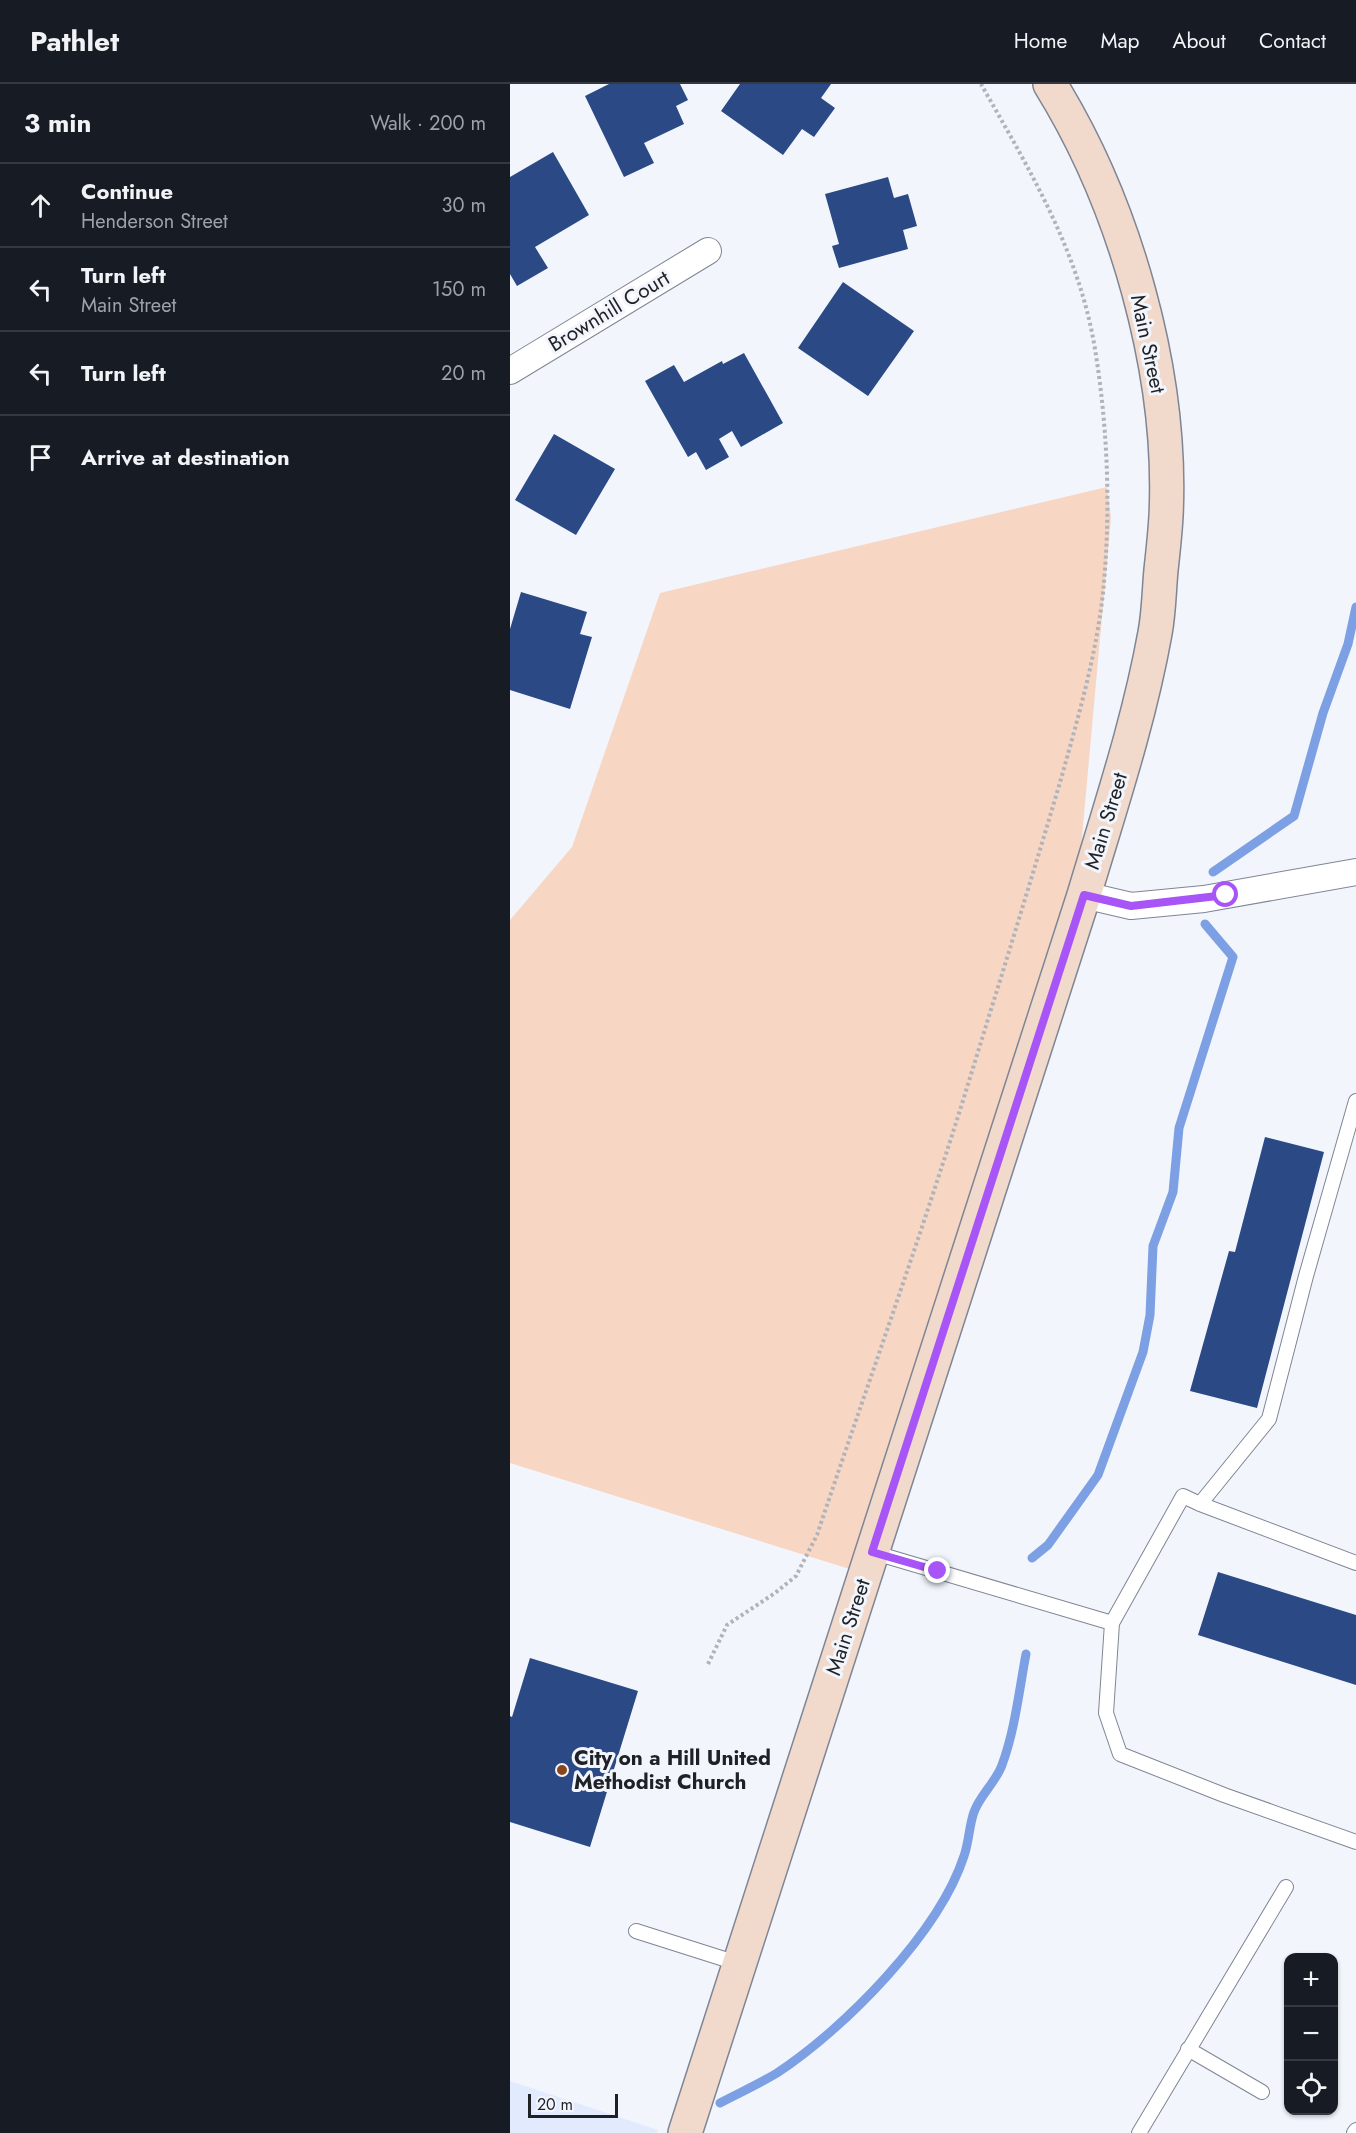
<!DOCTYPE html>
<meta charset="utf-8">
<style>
:root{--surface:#171b24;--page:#242831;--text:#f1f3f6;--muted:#9ea1a6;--line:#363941}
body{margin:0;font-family:Jost,sans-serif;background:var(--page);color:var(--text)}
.controls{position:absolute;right:18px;bottom:18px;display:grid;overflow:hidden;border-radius:12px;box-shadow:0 2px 4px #0004}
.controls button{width:54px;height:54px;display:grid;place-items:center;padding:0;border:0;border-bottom:2px solid var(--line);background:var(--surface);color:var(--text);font:30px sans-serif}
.scale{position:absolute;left:18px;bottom:15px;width:90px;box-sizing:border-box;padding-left:6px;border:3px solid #1e2126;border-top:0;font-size:16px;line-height:21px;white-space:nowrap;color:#1e2126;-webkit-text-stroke:4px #f2f6fc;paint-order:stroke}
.stop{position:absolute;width:18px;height:18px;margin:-14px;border:4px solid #a855f7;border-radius:50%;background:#fff}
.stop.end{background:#a855f7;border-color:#fff;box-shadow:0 2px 6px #0008}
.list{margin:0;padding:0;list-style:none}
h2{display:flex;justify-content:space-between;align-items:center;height:78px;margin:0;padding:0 24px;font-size:26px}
h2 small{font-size:20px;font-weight:400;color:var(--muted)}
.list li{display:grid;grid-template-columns:39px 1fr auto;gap:18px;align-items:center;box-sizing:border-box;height:84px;padding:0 24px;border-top:2px solid var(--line)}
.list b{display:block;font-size:22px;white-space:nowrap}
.list p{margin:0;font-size:20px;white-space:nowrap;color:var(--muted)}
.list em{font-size:20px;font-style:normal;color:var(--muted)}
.icon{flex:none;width:33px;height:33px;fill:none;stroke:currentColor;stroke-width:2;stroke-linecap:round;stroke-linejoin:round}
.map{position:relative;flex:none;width:846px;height:2049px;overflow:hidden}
header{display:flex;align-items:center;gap:36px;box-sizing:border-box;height:84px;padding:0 30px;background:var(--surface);border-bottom:2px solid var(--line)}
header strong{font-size:28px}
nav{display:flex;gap:33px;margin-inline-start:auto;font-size:21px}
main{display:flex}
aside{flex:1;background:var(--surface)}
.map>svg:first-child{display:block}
.built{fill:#e1ebfd}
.green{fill:#f8d6c4}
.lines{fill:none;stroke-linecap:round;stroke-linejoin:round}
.stream{stroke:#7ca0e3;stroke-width:9}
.building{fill:#2a4985}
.service-casing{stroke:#7e8594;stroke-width:16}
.minor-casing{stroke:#7e8594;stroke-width:28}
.secondary-casing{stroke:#7e8594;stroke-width:36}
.path{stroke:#b0b3b9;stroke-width:4;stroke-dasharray:3 3;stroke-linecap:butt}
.service{stroke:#fff;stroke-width:14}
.minor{stroke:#fff;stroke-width:26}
.secondary{stroke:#f1d9cc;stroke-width:33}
.route{stroke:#a855f7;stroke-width:8}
.poi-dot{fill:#8a461a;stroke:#f2f6fc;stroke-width:2}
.labels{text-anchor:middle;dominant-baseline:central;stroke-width:6;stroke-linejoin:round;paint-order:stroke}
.street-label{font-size:21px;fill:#1e2126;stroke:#f2f6fc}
.poi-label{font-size:21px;font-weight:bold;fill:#1e2126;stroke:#f2f6fc;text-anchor:start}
</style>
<header>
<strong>Pathlet</strong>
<nav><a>Home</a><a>Map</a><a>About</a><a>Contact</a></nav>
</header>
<main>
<aside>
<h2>3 min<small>Walk · 200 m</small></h2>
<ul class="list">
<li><svg class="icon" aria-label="ahead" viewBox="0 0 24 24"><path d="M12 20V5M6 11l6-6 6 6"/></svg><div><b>Continue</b><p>Henderson Street</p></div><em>30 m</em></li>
<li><svg class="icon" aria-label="left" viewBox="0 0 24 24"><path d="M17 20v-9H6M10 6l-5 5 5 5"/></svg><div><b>Turn left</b><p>Main Street</p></div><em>150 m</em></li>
<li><svg class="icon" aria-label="left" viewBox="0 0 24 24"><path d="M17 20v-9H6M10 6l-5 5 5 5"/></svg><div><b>Turn left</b></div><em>20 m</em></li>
<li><svg class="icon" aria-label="arrive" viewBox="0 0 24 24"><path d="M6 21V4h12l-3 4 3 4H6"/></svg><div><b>Arrive at destination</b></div></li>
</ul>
</aside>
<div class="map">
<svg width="846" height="2049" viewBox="0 0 846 2049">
<rect width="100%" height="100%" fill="#f2f6fc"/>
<path class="built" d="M0 1997 148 2046 147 2049H0Z"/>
<path class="green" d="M597 403 601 434 568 797 346 1487 0 1379V836L62 763 150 509Z"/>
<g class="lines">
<path class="stream" d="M703 788 784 732 813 629 838 560 846 523
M522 1474 538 1461 588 1391 633 1268 640 1231 643 1162 663 1108 669 1044 723 873 695 840
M210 2019C229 2009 249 2000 267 1989 334 1945 429 1849 454 1772 459 1758 459 1742 464 1728 470 1711 486 1698 492 1681 505 1646 509 1607 516 1570"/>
</g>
<path class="building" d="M99 0H170L178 16 166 22 174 40 134 59 144 79 114 93 75 12Z
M230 0H321L311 14 325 24 304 53 292 45 273 71 211 27Z
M43 68 79 131 25 163 38 184 7 202 0 190V93Z
M378 93 384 114 398 110 407 142 393 146 398 165 329 184 322 162 329 160 315 110Z
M333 198 404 247 358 312 288 264Z
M234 269 273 339 231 363 222 347 209 355 219 373 196 386 186 368 178 373 135 297 164 281 174 298 212 277 213 280Z
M44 350 105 385 66 451 5 416Z
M11 508 77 528 70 550 82 553 60 625 0 606V545Z
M755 1053 814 1068 747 1324 680 1307 719 1167 725 1168Z
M708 1488 846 1531V1601L688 1551Z
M20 1574 128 1607 80 1763 0 1738V1632L2 1633Z"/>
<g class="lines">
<defs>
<path id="service" d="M690 1420 759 1335 796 1192 846 1017
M362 1468 602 1539
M846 1479 690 1420 673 1412 602 1539 596 1629 610 1670 714 1711 846 1758
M126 1847 230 1880
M678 1965 752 2008
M629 2049 776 1803
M844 2049 846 2046"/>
<path id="minor" d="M0 287 198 167
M574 811 621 822 694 815 846 788"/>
<path id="secondary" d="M175 2049 574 811C600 724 629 638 645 549 649 528 649 507 651 486 653 468 655 450 656 432 663 289 615 121 540 0"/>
</defs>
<use href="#service" class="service-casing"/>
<use href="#minor" class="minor-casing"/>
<use href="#secondary" class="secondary-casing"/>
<path class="path" d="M198 1580 217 1541 265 1509 286 1492 307 1451C348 1328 392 1206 432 1082 452 1022 470 960 489 900 510 832 531 763 551 695 568 634 586 572 593 509 601 428 598 345 585 265 569 167 519 85 471 0"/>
<use href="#service" class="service"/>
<use href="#minor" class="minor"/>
<use href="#secondary" class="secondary"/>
</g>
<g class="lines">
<path class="route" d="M428 1487 362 1468 574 811 621 822 716 811"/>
</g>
<circle class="poi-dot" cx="52" cy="1686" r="6"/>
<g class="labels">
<g class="street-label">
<text transform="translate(99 227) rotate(-31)">Brownhill Court</text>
<text transform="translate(638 260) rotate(78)">Main Street</text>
<text transform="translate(596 737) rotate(-73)">Main Street</text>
<text transform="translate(338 1543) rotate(-72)">Main Street</text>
</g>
<g class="poi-label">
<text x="64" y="1674">City on a Hill United<tspan x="64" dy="24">Methodist Church</tspan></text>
</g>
</g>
</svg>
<div class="controls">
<button>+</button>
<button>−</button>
<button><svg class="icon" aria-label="locate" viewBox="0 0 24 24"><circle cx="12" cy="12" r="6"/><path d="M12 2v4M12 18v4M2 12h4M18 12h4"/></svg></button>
</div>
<div class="scale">20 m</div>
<div class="stop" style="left:716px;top:811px"></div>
<div class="stop end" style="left:428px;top:1487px"></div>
</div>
</main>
